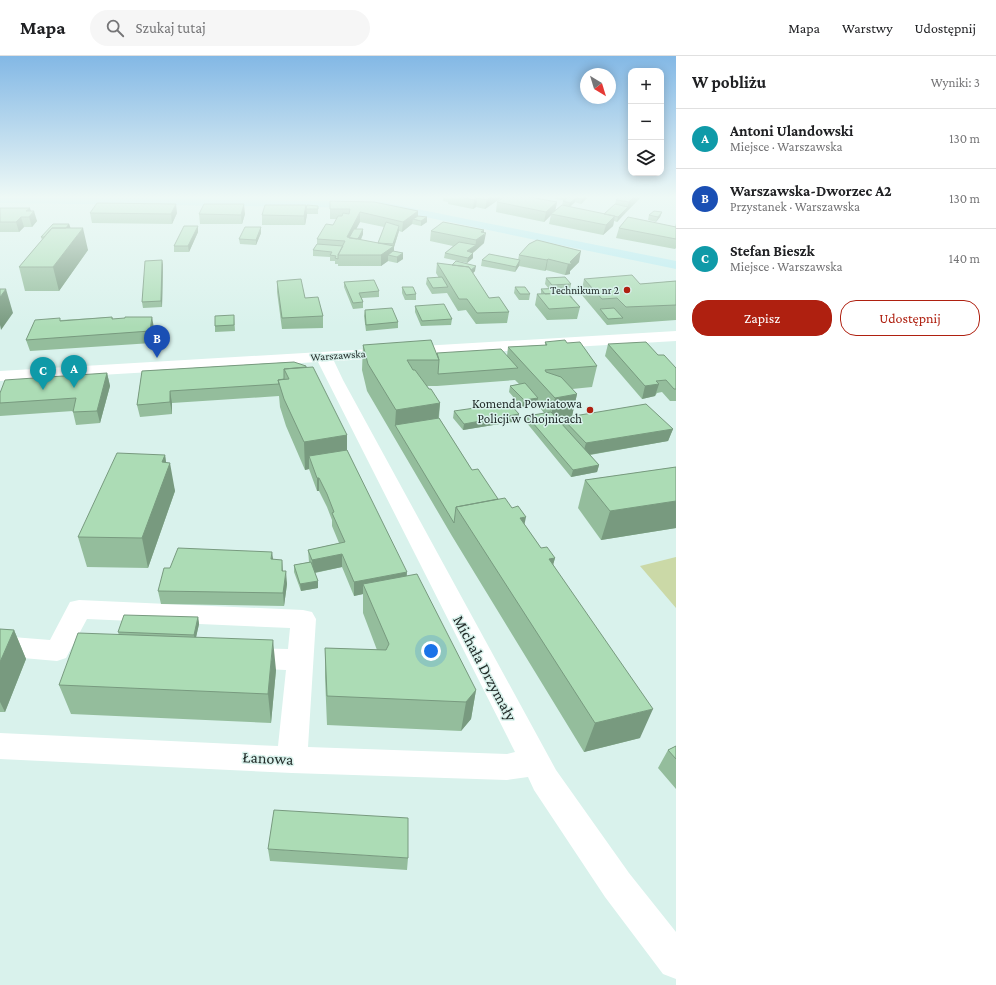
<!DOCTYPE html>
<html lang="pl">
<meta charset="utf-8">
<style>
:root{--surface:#fff;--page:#f6f6f6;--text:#202124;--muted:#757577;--line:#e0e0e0;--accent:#af2010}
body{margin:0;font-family:"Crimson Pro",serif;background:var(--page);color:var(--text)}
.controls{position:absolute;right:12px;top:12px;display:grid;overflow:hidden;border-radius:8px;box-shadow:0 2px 10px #0003}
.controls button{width:36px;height:36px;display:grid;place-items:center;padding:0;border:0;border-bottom:1px solid var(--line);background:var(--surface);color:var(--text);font:20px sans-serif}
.compass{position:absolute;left:580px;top:12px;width:36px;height:36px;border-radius:50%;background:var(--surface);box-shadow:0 2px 10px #0003;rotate:142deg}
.you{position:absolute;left:431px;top:595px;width:14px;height:14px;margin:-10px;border:3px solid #fff;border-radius:50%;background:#1a73e8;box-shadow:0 0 0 6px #1a73e833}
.badge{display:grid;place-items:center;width:26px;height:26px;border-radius:50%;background:var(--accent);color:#fff;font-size:13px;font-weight:700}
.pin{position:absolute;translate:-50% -33px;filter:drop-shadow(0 1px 2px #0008)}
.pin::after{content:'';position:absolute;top:21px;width:14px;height:12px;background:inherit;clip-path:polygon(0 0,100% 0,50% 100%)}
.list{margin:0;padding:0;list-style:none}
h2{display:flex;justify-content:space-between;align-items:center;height:52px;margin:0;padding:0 16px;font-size:17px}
h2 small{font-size:13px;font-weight:400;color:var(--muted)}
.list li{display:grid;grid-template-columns:26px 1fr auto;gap:12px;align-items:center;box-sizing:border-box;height:60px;padding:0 16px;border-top:1px solid var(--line)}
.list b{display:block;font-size:15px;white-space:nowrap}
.list p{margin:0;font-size:13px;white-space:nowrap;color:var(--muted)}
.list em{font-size:13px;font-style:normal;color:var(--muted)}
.actions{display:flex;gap:8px;padding:12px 16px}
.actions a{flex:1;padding:9px 0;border:1px solid var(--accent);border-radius:16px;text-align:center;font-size:14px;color:var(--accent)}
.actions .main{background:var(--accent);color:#fff}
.icon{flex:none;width:22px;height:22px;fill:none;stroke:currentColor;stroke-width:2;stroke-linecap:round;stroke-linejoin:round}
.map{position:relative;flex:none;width:676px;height:929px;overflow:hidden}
header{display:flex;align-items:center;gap:24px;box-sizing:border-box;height:56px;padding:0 20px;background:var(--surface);border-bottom:1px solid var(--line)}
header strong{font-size:19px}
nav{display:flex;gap:22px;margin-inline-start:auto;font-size:14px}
.search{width:280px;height:36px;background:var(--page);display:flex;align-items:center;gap:10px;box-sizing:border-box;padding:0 14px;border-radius:22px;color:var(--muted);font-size:15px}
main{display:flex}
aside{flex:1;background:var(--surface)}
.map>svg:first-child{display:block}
.green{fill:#cbd9a7}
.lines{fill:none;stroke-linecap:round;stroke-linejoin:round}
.street{fill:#fff;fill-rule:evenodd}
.secondary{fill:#b5eaf0;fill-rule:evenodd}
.wall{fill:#94bd9c;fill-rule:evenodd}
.shaded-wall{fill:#789a7f}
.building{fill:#acdcb5;stroke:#789a7f}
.poi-dot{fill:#af2010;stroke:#d9f2ec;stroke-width:1.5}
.labels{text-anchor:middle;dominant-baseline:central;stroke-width:3;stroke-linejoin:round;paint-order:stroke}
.far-poi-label{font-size:11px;fill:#232c2a;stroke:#d9f2ec;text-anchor:end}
.far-street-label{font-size:11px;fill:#232c2a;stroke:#d9f2ec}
.poi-label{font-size:13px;fill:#232c2a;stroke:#d9f2ec;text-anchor:end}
.near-street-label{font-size:16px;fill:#232c2a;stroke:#d9f2ec}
</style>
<header>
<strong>Mapa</strong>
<div class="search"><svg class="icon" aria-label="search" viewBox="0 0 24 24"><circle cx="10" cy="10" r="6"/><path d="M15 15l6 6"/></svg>Szukaj tutaj</div>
<nav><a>Mapa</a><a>Warstwy</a><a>Udostępnij</a></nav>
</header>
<main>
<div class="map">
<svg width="676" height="929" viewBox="0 0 676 929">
<rect width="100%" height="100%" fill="#d9f2ec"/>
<path class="green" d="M676 501V552L640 510Z"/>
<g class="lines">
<path class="street" d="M676 275V285L334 305 343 324 556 714 629 817 676 876V923L663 918 605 841 534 734 528 721 507 724 292 717 0 703V677L278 690 286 614 244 612 235 609 231 602 235 595 244 592 288 593 290 572 87 563 66 602 57 605 0 600V580L50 584 70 546 79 544 303 554 312 556 316 563 308 691 507 698 515 696 318 306 0 325V315Z"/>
<path class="secondary" d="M0 141 382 146 676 205V213L382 152 0 147Z"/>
</g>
<path class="wall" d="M443 141H501V142L485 153 476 151 473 153 448 148V146L443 145Z
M556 141H588L581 148 575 146 570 151 604 158 615 149 616 144 619 141H641L617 166 614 165 613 170 603 179 549 168 551 159 544 166 496 156 497 146H557L555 155 562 150 563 145 564 144 555 143Z
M330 145 418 155V160L427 166 421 170 412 168 402 176 399 175 394 191V195L403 197V203L397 207 388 205 381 210H338V208H335V205H330V201L313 200V194L317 188V183L333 169 337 163H330ZM360 166 384 171 378 187 361 184 363 178V173H356Z
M318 150V158H307L305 169H262V159Z
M0 152 31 155 37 165 32 171H24L19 176H0Z
M662 156 660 161 656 166 648 164 649 159Z
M90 157H177L172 168 92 167Z
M199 158H245L242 168H200Z
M676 167V192L675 193 616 182 619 172 675 171Z
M69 168 70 172 88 194 59 235H25L19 211 42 184 41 181Z
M198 170V176L189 196H174V190Z
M261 171V177L256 189 240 188 239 183Z
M431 175 484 177V187L473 197V202L467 207 444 202 445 197 453 190 430 185Z
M519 199 579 206 570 215V218L565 219 546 214 545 215 519 210 515 216 481 210 482 204H518Z
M162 204 163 209 162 251 143 252 142 246Z
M437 207 475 215 473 217 489 242 509 256 507 267 476 268 466 254 458 255 447 237 432 238 426 228 427 222H439L436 217Z
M546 222 571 228 570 234H566L580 251 577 263 547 264 535 249 537 238H541V233H549L545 228Z
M584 223 640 228 676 225V264L607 269 581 238Z
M277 225 305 242 323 260V272L282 273 277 236Z
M344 226 379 235V241L362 242 363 246V252L353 253 344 231Z
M402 231 416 238V244H405L402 237Z
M515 231 530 238 529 244H519L514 237Z
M415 250 452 263 451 269 421 270 415 256Z
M365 254 398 266V272L366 275 364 260Z
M234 259 235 275 215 276V270Z
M112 261 113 263 154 272 152 287 30 295 26 284 61 264Z
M545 286 567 287 597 310 592 331 572 333 577 338 572 360 557 363 561 367 562 362 673 373 668 385 590 399 599 409 597 416 571 421 526 366 527 360 544 357 537 348 522 351 509 336 510 330 519 328 515 324 437 330H427L440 347 439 362 472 414 498 443 524 468 541 492 555 502 553 508 640 682 584 696 452 480 367 335 362 314 363 289 437 297 507 300 508 291 545 289Z
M608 288 658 299 676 312V345H670L662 336 657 337 655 340 642 343 605 300Z
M294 306 347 379V394L407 520 476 634 471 663 461 675 327 669 325 621V592L377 594 363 557V538L354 540 342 511 315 517 318 525V532L301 535 294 516V509L309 506 308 494 339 487 332 470V464L327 451 319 435H317L309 413 305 414 286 370 280 351 279 340 172 347V358L140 361 137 349 142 315Z
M107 317 110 330 100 367 76 369 73 356V355L0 360V337Z
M454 355 519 358 518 365 463 374 453 362Z
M165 399 166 407 175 435 148 512 87 511 78 481Z
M676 411V472L601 484 578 452 585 424Z
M273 503 283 515 287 528 284 550 161 548 158 535Z
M198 561 199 568 196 581 276 614 271 667 71 658 59 629 119 579 118 576Z
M0 573 14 574 26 603 5 656H0Z
M676 690V733L658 712 668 694Z
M268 793 408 802 407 814 270 805Z"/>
<path class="shaded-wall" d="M490 141H501V142L485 153 487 144Z
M583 141H588L581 148 582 143Z
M634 141H641L626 156 629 146Z
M477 142 476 151 473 153 474 144Z
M576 142 575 146 569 151 570 147Z
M557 146 555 156 551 158V159L544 166 546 156Z
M176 148 177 157 172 168 171 158Z
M244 148 245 158 242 168 241 159Z
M306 149 307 159 305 169 304 160Z
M628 151 626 156 617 166 618 161Z
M30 152 32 158 34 155 37 165 32 171 29 161 26 155Z
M418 155V165L413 163 412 168 402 176 403 166Z
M360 156V166L351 183 347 181Z
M662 156 660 161 656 166 658 161Z
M615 160 613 170 603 179 606 169Z
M21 161 24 171 19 176 16 166Z
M427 161V166L421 170V165Z
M69 168 71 173 61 178Z
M198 170V176L189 196 188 190Z
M399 170V175L394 191V200L388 199V205L381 210V199L393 190Z
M261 171V177L256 189V184Z
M83 172 88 194 59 235 53 211Z
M363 173V178L359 187 356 184Z
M484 174V179L486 177 484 187 475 195 476 184 481 176Z
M476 189 475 195 467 201V195Z
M581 195 579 206 570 215V218L565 219 568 208Z
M403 197V203L397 207V201Z
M473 197V202L467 207 468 202Z
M548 203 546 214 545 215 547 204Z
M162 204 163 209 162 251 161 245Z
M520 204 519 210 515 216 516 211Z
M476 210 475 215 468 222 469 216Z
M6 233 13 257 1 274 0 269V241Z
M152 261 154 272 152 287 150 275Z
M107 317 110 330 100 367 97 355Z
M659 328 655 340 642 343 645 330Z
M170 335 172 347V358L170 346Z
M577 338 572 360 550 364 555 342Z
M538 342 537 348 522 351 524 344Z
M440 347 437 374 395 369 396 354Z
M519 358 518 365 463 374 464 368Z
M673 373 668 385 582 400 586 387Z
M347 379V407L309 400V413L305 414 304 386Z
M165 399 167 413 170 407 175 435 148 512 142 482 162 406Z
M599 409 597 416 571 421 573 414Z
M317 422H319V435H317Z
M676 445V472L601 484 610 455Z
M526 461 520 490V462Z
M272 496 274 509 271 503Z
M342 498V511L313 517 312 504Z
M555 502 547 531 549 503Z
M282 504 283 517 282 515Z
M286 515 287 528 284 550 283 537Z
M407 516 406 529 363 528V538L354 540V526Z
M318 525V532L301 535 300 528Z
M198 561 199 568 195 586 194 579Z
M14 574 26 603 5 656 0 646V606Z
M273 584 276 614 271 667 268 638Z
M476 634 471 663 461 675 466 646Z
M653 653 640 682 584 696 595 667Z"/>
<path class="building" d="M460 141H490L487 144 477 142 474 144Z
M504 141H530L557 146 546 156 497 146Z
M568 141H583L582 143 576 142 570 147 563 145Z
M619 141H634L629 146 616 144Z
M330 145 374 146 418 155 403 166 360 156 347 181 394 190 381 199H338L345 185 317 183 326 168 333 169 338 160H342L343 157 349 158 350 153H330Z
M97 147 176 148 171 158 90 157Z
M204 148H244L241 159 199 158Z
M615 148 628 151 618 161 604 158Z
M265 149H306L304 160 262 159Z
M307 149 318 150V153H306Z
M562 149 615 160 606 169 551 158Z
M0 152H30L26 155H34L29 161H21L16 166H0Z
M654 155 662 156 658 161 649 159Z
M418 160 427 161 421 165 413 163Z
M628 161 676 171V183L619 172Z
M386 166 399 170 393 188 378 187Z
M443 166 484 174 481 176 486 177 476 184 431 175Z
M53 168H69L66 172H52L44 181H41Z
M184 170H198L188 190H174Z
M245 171H261L256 184 239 183Z
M52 172H83L53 211H19Z
M354 173H363L359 181 357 183 349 182Z
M537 184 581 195 570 206 572 208H568L548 203 547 204 519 199 529 188Z
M459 186 476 189 467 195 473 197 468 202 445 197Z
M317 188 343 190 338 199V203L335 202 336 200 330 199 332 196 313 194Z
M393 195 403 197 397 201 388 199Z
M489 198 520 204 516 211 482 204Z
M162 204 161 245 142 246 145 205Z
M456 205 476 210 471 214 469 211 452 209Z
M437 207 469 211 489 242 499 241 509 256 477 257 467 243H459Z
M632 219 640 228 676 225V249L626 251 617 242 602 243 584 223Z
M442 221 448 231 433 232 427 222Z
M565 221 571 228 552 229 546 222Z
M301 223 305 242 318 241 323 260 282 262 277 225Z
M374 224 379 235 359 237 363 246 353 247 344 226Z
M402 231H413L416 238 406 239Z
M515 231H525L530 238H520Z
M565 232 572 242 567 237 545 238 541 233Z
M0 233H6L0 241Z
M567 237 580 251 549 253 537 238Z
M444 248 452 263 422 265 415 250Z
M392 252 398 266 366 269 365 254Z
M614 252 623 262 608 263 600 253Z
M234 259V269L215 270V260Z
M112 261V263L125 262V261H152L150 275 26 284 35 264 60 262V265Z
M431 284 439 304H407L413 314H415L429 333H431L440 347 396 354 368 308 363 289Z
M565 284 567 287 580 286 597 310 545 314 546 316 561 321 577 338 555 342 508 291 547 289 545 286Z
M646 286 658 299H664L676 312V333H674L666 324 656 325 659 328 645 330 608 288Z
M501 293 518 312 438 318 439 304 437 297Z
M294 306 306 310V311L284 313V323L278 324 279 328 170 335V346L137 349 142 315Z
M313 311 347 379 304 386 284 343 278 324 289 323 284 313Z
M107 317 97 355 73 356 76 342 0 347V337L5 324Z
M525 327 538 342 524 344 510 330Z
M509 347 519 358 464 368 454 355Z
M646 348 673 373 586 387 562 362Z
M551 356 599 409 573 414 527 360Z
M439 362 472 414 478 413 498 443 456 451 454 467 395 369Z
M347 394 407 516 354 526 342 498 312 504 308 494 345 486 332 457 334 456 327 438 319 422H317L309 400Z
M117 397 165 399 162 406 170 407 142 482 78 481Z
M676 411V445L610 455 585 424Z
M505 442 512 452 518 450 526 461 520 462 541 492 547 491 555 502 549 503 653 653 595 667 456 451Z
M178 492 272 496 271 503 282 504V515H286L283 537 158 535 164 512H170Z
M311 506 318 525 300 528 294 509Z
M417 518 476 634 466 646 327 640 325 592 386 594 389 588 363 528Z
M124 559 198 561 194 579 118 576Z
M0 573 14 574 0 606Z
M78 577 273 584 268 638 59 629Z
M676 690V703L668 694Z
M274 754 408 762V802L268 793Z"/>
<linearGradient id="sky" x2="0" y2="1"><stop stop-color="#83b8e5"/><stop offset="0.52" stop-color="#eef9f6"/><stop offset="1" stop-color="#eef9f6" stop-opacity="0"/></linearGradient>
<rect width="676" height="271" fill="url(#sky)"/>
<g class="poi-dot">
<circle cx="627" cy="234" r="4"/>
<circle cx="590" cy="354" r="4"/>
</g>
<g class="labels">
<g class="far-poi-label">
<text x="619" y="234">Technikum nr 2</text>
</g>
<g class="far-street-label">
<text transform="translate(338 299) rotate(-4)">Warszawska</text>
</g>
<g class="poi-label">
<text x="582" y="347">Komenda Powiatowa<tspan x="582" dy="15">Policji w Chojnicach</tspan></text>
</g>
<g class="near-street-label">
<text transform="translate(485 612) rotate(62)">Michała Drzymały</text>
<text transform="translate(268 702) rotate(3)">Łanowa</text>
</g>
</g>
</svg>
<div class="controls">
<button>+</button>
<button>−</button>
<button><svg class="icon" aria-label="layers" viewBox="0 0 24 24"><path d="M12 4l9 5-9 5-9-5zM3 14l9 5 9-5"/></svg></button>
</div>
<svg class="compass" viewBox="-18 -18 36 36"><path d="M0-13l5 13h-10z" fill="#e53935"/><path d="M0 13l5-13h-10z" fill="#757577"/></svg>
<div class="you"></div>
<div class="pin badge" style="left:74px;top:332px;background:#0f9aa8">A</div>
<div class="pin badge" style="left:157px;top:302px;background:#1a4fb4">B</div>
<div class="pin badge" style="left:43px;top:334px;background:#0f9aa8">C</div>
</div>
<aside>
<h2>W pobliżu<small>Wyniki: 3</small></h2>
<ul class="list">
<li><span class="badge" style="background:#0f9aa8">A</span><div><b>Antoni Ulandowski</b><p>Miejsce · Warszawska</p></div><em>130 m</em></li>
<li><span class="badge" style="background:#1a4fb4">B</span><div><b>Warszawska-Dworzec A2</b><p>Przystanek · Warszawska</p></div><em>130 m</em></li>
<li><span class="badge" style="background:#0f9aa8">C</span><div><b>Stefan Bieszk</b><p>Miejsce · Warszawska</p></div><em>140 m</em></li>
</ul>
<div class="actions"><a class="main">Zapisz</a><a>Udostępnij</a></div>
</aside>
</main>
